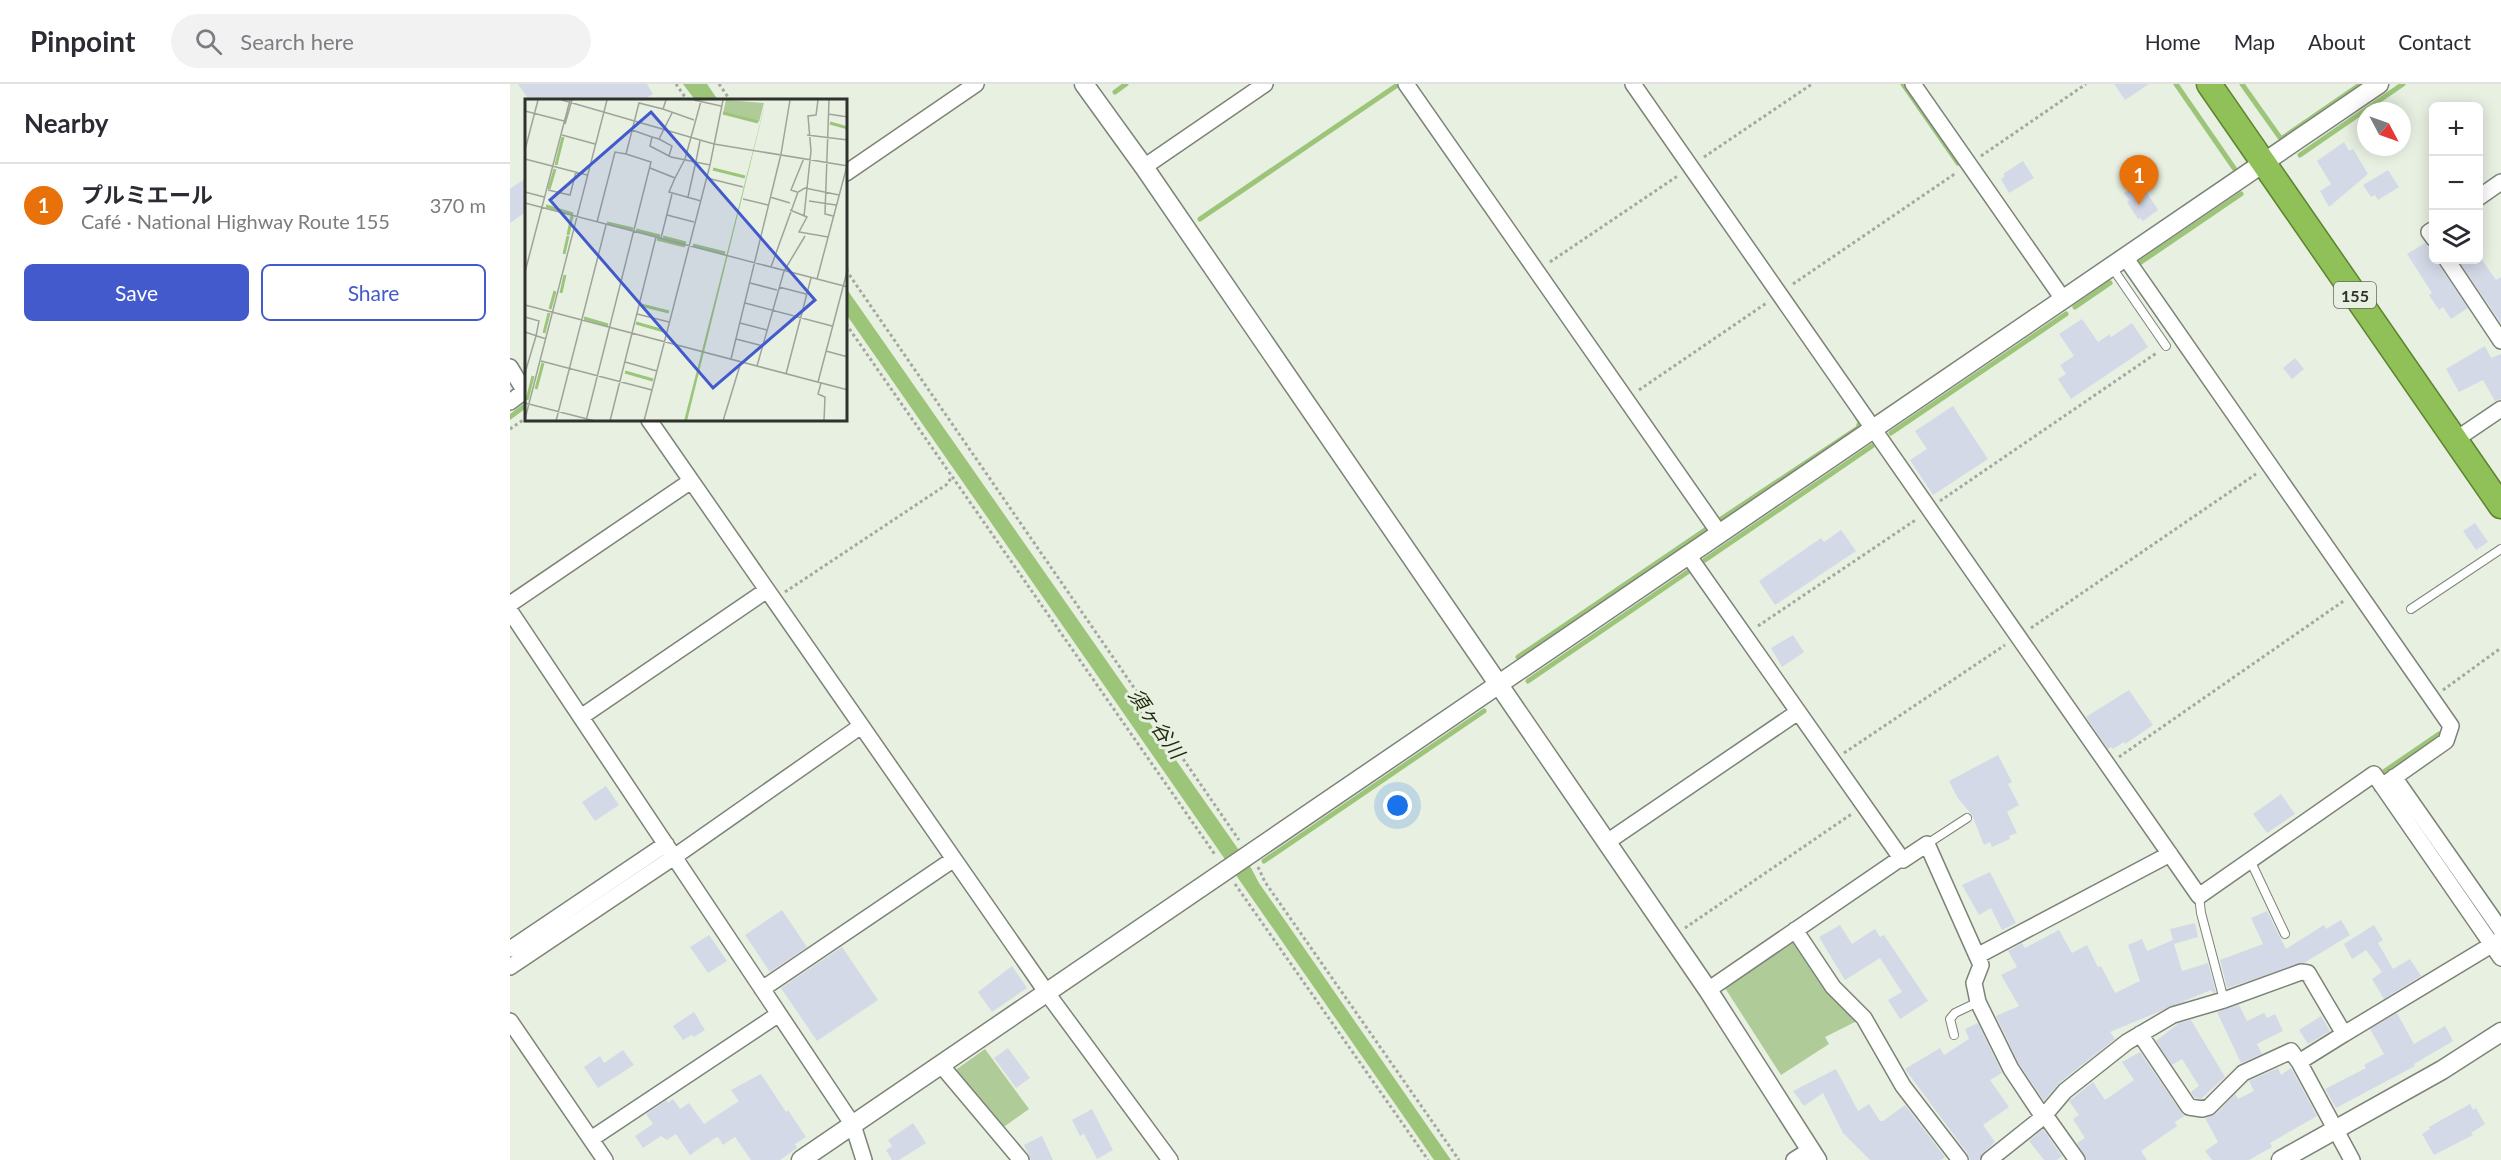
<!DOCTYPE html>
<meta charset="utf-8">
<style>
:root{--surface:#fff;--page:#f2f2f3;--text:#2b2b33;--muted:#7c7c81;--line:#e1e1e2;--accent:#435acd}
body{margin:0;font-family:Lato,"Noto Sans JP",sans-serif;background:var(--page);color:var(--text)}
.controls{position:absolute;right:18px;top:18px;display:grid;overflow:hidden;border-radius:9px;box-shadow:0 3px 15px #0003}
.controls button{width:54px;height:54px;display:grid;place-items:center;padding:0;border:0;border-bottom:2px solid var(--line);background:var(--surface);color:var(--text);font:30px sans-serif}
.compass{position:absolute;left:1847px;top:18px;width:54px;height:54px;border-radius:50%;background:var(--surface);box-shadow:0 3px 15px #0003;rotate:131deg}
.you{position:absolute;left:888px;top:722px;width:21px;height:21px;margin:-15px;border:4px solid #fff;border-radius:50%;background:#1a73e8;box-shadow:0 0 0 9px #1a73e833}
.badge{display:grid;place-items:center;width:39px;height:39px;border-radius:50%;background:var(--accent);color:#fff;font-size:20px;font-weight:700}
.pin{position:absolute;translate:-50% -50px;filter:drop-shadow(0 2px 3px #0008)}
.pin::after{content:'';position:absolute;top:32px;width:21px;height:18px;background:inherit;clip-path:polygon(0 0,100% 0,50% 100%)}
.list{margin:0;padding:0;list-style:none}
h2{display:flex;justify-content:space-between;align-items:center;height:78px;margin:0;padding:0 24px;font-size:26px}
h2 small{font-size:20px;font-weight:400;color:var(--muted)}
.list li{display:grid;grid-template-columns:39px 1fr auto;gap:18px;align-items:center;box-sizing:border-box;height:84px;padding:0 24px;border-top:2px solid var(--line)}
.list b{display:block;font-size:22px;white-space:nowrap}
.list p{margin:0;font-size:20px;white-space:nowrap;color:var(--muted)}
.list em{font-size:20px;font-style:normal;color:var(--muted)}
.actions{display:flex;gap:12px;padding:18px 24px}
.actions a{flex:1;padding:14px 0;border:2px solid var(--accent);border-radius:9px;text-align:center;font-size:21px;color:var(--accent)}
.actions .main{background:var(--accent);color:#fff}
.icon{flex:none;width:33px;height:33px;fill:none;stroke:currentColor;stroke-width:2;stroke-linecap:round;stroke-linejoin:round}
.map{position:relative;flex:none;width:1991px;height:1076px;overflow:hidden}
header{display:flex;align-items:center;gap:36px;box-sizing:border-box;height:84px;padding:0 30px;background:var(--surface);border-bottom:2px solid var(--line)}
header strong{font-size:28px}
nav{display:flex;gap:33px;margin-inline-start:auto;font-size:21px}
.search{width:420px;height:54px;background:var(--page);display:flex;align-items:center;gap:15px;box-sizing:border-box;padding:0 21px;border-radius:33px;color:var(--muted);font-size:22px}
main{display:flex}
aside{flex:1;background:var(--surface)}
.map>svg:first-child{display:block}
.green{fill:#afcb98}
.water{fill:#9dc57a}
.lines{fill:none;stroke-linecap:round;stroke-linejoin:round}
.stream{stroke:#9dc57a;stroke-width:5}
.building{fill:#d4d9e7}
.service-casing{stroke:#7c8377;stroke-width:10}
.minor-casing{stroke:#7c8377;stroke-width:18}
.tertiary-casing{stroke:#7c8377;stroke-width:21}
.trunk-casing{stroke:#5c842e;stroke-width:27}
.path{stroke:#a3a99f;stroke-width:3;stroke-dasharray:3 3;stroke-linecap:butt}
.service{stroke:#fff;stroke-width:8}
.minor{stroke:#fff;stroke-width:15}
.tertiary{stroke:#fff;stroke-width:18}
.trunk{stroke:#90c058;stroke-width:24}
.labels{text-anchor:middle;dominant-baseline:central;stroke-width:6;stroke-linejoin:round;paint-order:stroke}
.shield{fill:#e8f0e2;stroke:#666a63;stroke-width:1.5}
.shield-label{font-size:16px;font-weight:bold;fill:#2e312c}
.water-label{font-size:20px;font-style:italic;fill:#202f10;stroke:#e8f0e2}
.inset-river{fill:none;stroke:#9dc57a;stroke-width:3}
.inset-road{fill:none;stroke:#9ea499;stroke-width:1.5}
.view{fill:#435acd;fill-opacity:0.15;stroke:#435acd;stroke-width:3}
.inset-edge{fill:none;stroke:#2e312c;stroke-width:3}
</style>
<header>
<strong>Pinpoint</strong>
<div class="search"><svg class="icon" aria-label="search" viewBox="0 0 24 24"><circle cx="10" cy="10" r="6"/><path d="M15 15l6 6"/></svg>Search here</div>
<nav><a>Home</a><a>Map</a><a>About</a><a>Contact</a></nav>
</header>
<main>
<aside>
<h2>Nearby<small></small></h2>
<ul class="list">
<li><span class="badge" style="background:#e8710a">1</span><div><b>プルミエール</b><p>Café · National Highway Route 155</p></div><em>370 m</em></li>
</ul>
<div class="actions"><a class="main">Save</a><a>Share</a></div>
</aside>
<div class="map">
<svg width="1991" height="1076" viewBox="0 0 1991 1076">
<rect width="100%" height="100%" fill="#e8f0e2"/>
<path class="green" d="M1283 858H1290L1351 935 1315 953 1319 960 1271 991 1215 904Z
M475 965 519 1025 491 1045 444 987Z"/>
<path class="water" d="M173 0H197L208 16H185Z
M336 204 740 782 749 799 941 1076H924L336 230Z"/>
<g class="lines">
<path class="stream" d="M1393 0 1448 79
M1666 0 1724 84
M1732 0 1771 55 1851 0
M605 8 616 0
M1790 71 1893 0
M690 135 886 2
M1628 180 1731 110
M1565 223 1600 199
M0 333 16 321
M1381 349 1556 230
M1208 437 1348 344 1350 338 1347 333
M1195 476 1362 362
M1008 573 1198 444
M1018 597 1182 485
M1872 689 1929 650
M754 777 974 627
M1952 803 1983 848
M0 874 9 868"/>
</g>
<path class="building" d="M8 0H137L143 10 133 16H19Z
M1604 0H1639L1615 16Z
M1834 58 1839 67 1843 65 1858 90 1819 123 1810 107 1821 100 1807 77Z
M1513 77 1524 94 1499 109 1491 95 1495 92 1493 90Z
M1878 86 1889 103 1868 116 1865 111 1861 113 1853 101Z
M16 94V128L0 139V105Z
M1630 98 1648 126 1633 137 1630 134 1628 135 1617 118 1619 116 1614 109Z
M1915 159 1923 170V176H1927L1929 181 1958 224 1941 235 1933 223 1929 226 1919 211 1922 209 1897 170Z
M1948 176H1972L1986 196 1991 193V239Z
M1572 235 1588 258 1600 250 1601 253 1622 239 1638 263 1561 315 1548 295 1556 290 1550 281 1564 272 1549 250Z
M1975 262 1981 274 1991 270V315L1985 317 1973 296 1949 308 1936 285Z
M1785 274 1794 285 1782 295 1773 284Z
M1443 322 1478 375 1423 411 1400 376 1417 365 1405 347Z
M1965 439 1978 458 1966 466 1953 447Z
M1331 446 1346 467 1265 521 1249 497 1311 454 1314 458Z
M1283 551 1294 568 1272 583 1261 564Z
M1619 606 1643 641 1615 660 1614 658 1603 665 1601 663 1598 665 1576 633Z
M1488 671 1502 698 1498 700 1509 721 1497 728 1507 749 1499 752 1500 755 1482 763 1480 758 1474 761 1462 731 1447 713 1439 697Z
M96 702 109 721 85 737 72 718Z
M1771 710 1785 730 1757 749 1743 730Z
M1480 788 1506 839 1492 846 1481 824 1469 831 1452 801Z
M272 826 297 863 260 888 235 851Z
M1757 827 1776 865 1814 841 1816 845 1831 836 1840 851 1794 879 1717 904 1710 876 1753 860 1741 834Z
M1685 839 1688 853 1664 860 1672 887 1698 879 1706 908 1703 909 1701 906 1600 948 1605 955 1549 999 1534 1017 1509 980 1486 932 1509 922 1491 891 1507 883 1498 867 1512 859 1515 864 1549 846 1562 869 1577 861 1588 883 1591 882 1605 909 1630 897 1618 861 1632 855 1637 867 1663 856 1660 845Z
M1330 841 1342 860 1365 845 1370 853 1374 851 1418 917 1390 935 1378 916 1392 908 1370 874 1335 896 1309 853Z
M1864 841 1873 856 1868 859 1883 885 1900 875 1911 892 1874 915 1862 895 1872 888 1856 866 1842 875 1834 860Z
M199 851 217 877 198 889 180 863Z
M332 863 368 916 307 957 271 904Z
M502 882 517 904 482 928 468 908Z
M1729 921 1737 937 1754 929 1757 934 1765 930 1773 947 1747 960 1752 970 1731 979 1707 928Z
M184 928 195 946 184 953 182 951 173 956 163 942Z
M1887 929 1904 960 1935 942 1943 957 1904 980 1905 982 1826 1024 1815 1005 1856 984 1854 981 1874 970 1860 945Z
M1811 932 1820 947 1798 960 1789 946Z
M1681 936 1715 993 1691 1015 1685 1014 1681 1008 1689 1002 1672 975 1662 981 1646 957 1669 939Z
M1468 939 1492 989 1480 996 1499 1023 1473 1041 1485 1058 1473 1069 1469 1076H1460L1458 1070 1395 985 1430 964 1434 971 1459 955 1455 945Z
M498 964 520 994 506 1004 484 974Z
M113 966 124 981 88 1004 74 983 90 972 94 979Z
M1630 968 1674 1032 1665 1038 1667 1042 1631 1067 1637 1076H1577L1567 1059 1575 1054 1563 1035 1569 1031 1559 1017 1583 998 1595 1016 1624 996 1612 978Z
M1768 984 1771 991 1781 984 1807 1032 1760 1059 1762 1063 1739 1076H1702L1695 1067 1708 1058 1695 1034 1706 1030 1725 1010 1728 1015 1744 1007 1739 997Z
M1326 985 1348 1027 1359 1020 1370 1037H1373L1395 1021 1435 1073 1431 1076H1360L1333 1049 1313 1009 1294 1022 1283 1007Z
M251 990 276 1028 278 1026 296 1053 285 1060 287 1064 270 1076H241L225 1053 213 1061 208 1053 205 1054 180 1071 166 1050 157 1056 151 1052 133 1064 125 1052 143 1040 136 1030 157 1016 158 1019 163 1015 170 1025 179 1019 194 1040 229 1017 221 1006Z
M1960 1020 1963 1026 1966 1024 1975 1040 1961 1049 1963 1051 1924 1071 1912 1050 1920 1045 1919 1043Z
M582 1025 603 1066 587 1075 574 1050 570 1052 562 1036Z
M403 1039 416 1059 389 1076H382L376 1066 382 1062 378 1056Z
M1533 1045 1552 1072 1547 1076H1534L1519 1057Z
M532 1052 543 1076H521L514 1061Z"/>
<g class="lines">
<defs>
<path id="service" d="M1601 182 1656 262
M1901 525 1991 465
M1417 760 1457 734
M1740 776 1775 850
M1689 812 1691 829 1714 916
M1444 951 1440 935 1445 929 1468 918"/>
<path id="minor" d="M896 0 1210 450
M1123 0 1689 812 1864 690 1991 874
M1403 0 1553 215
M634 83 755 0
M336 89 466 0
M1968 114 1991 98
M1924 145 1919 148 1924 155
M1615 173 1941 642 1936 657 1872 702
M1937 176 1991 257
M0 283 15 308
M0 318 16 306
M139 336 537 909 660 1076
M1945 356 1991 325
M1178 471 1391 774
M0 520 181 397
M0 527 343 1041 354 1076
M71 633 257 506
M1884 693 1991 846
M1097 758 1288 628
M1285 846 1323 903 1354 934 1393 1002 1450 1076
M0 865 156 760
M1467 872 1471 881 1464 899 1468 918 1501 985 1533 1033
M0 883 164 773 351 642
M252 905 444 775
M1198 906 1391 774 1393 776 1417 760 1467 872 1660 770
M0 937 95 1076
M1630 950 1679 1023 1692 1025 1699 1023 1733 989 1781 967 1789 978
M1834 950 1988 857
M431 981 511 1076
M1535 1031 1567 1076
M81 1055 269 930
M1284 1076 1300 1066
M1479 1076 1533 1033 1555 1007 1617 958 1663 931 1714 916 1791 888 1798 889 1834 950 1789 978 1842 1076"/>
<path id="tertiary" d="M574 0 634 83 1198 906 1307 1076
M291 1076 1869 0
M1771 1076 1932 986 1991 948"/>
<path id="trunk" d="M1699 0 1991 422"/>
</defs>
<use href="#service" class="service-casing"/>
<use href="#minor" class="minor-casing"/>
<use href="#tertiary" class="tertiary-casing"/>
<use href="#trunk" class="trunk-casing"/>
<path class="path" d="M166 0 177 16
M209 0 220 16
M1471 72 1576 0
M1194 73 1302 0
M1040 178 1169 91
M336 186 729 756
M1283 200 1446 89
M336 240 706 772
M1129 306 1258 218
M0 345 16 334
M1430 417 1648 268
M275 508 436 401 442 393
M1248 542 1407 435
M1521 544 1746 390
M1933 606 1991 564
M1334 669 1495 561
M1609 673 1835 516
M748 783 755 798 949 1076
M725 800 918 1076
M1175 844 1343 729"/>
<use href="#service" class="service"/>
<use href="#minor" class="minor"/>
<use href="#tertiary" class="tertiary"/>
<use href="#trunk" class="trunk"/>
</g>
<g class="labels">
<rect class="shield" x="1824" y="198" width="42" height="26" rx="4.5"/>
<g class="shield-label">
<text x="1845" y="211">155</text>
</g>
<g class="water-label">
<text transform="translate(647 639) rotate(55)">須ヶ谷川</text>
</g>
</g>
<g transform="translate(15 15)">
<rect width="322" height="322" fill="#e8f0e2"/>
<path d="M201 1 239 4 234 23 198 14Z" fill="#afcb98"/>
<path d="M241 1 162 322H159Z" fill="#9dc57a"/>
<path class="inset-river" d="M198 14 233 23M305 24 323 29M31 66 38 38M188 70 220 78M24 90 30 70M21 107 48 115M82 124 108 130M111 131 135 137M43 136 47 117M138 138 161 144M132 140 160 147M168 146 200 154M39 155 43 137M36 194 40 176M116 206 144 213M25 210 30 192M59 219 83 226M111 224 139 232M19 234 24 214M100 273 128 281M11 290 18 264M2 301 8 277"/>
<path class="inset-road" d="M37 1 189 45 323 67M169 1 196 7M304 1 300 115 308 117M138 10 169 21M0 12 39 22M147 14 134 40 127 38 125 47 146 58 185 66M303 15 323 18M40 25 47 1M107 31 127 38M37 36 70 45M282 36 323 41M134 40 147 47 144 57M0 51 13 1M0 60 62 76M160 60 176 2M171 62 175 42M125 69 150 79 144 93 176 102M150 79 160 60M182 79 218 88M23 91 45 96 51 73M0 93 19 98M272 93 266 91 279 59M163 98 171 62M245 98 265 104M218 100 243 106M284 102 311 106M0 104 323 188M265 111 282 118 274 133 303 138M142 116 169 123M279 117 286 52 283 17 291 16 293 1M72 123 90 53 101 55M136 139 147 95M246 168 273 93 280 89 314 96M0 173 45 1M292 180 323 63M225 184 252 191M254 188 281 195M220 204 307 227M0 206 323 291M112 215 144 223M0 218 14 222 11 237M215 224 242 231M0 233 21 240M211 240 238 247M301 252 323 258M206 260 256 55 265 1M16 262 127 291M100 263 132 272M232 267 259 172 280 137M0 274 11 237M261 275 286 179M293 283 323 169M296 284 293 295 300 298 299 322M0 304 70 322M0 320 82 1M31 322 81 126M61 322 126 63 101 55 114 4 138 10 141 1M85 322 131 138M119 322 185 66 198 1M198 322 216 263"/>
<path class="view" d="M126 13 290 201 188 289 25 101Z"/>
<rect width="322" height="322" class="inset-edge"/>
</g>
</svg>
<div class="controls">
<button>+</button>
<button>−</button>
<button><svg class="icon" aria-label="layers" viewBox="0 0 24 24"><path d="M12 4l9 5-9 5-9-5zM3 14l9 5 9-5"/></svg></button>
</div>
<svg class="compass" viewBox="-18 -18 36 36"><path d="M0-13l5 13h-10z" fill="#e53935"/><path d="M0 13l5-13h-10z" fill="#7c7c81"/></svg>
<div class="you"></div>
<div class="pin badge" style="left:1629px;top:121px;background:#e8710a">1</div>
</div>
</main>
